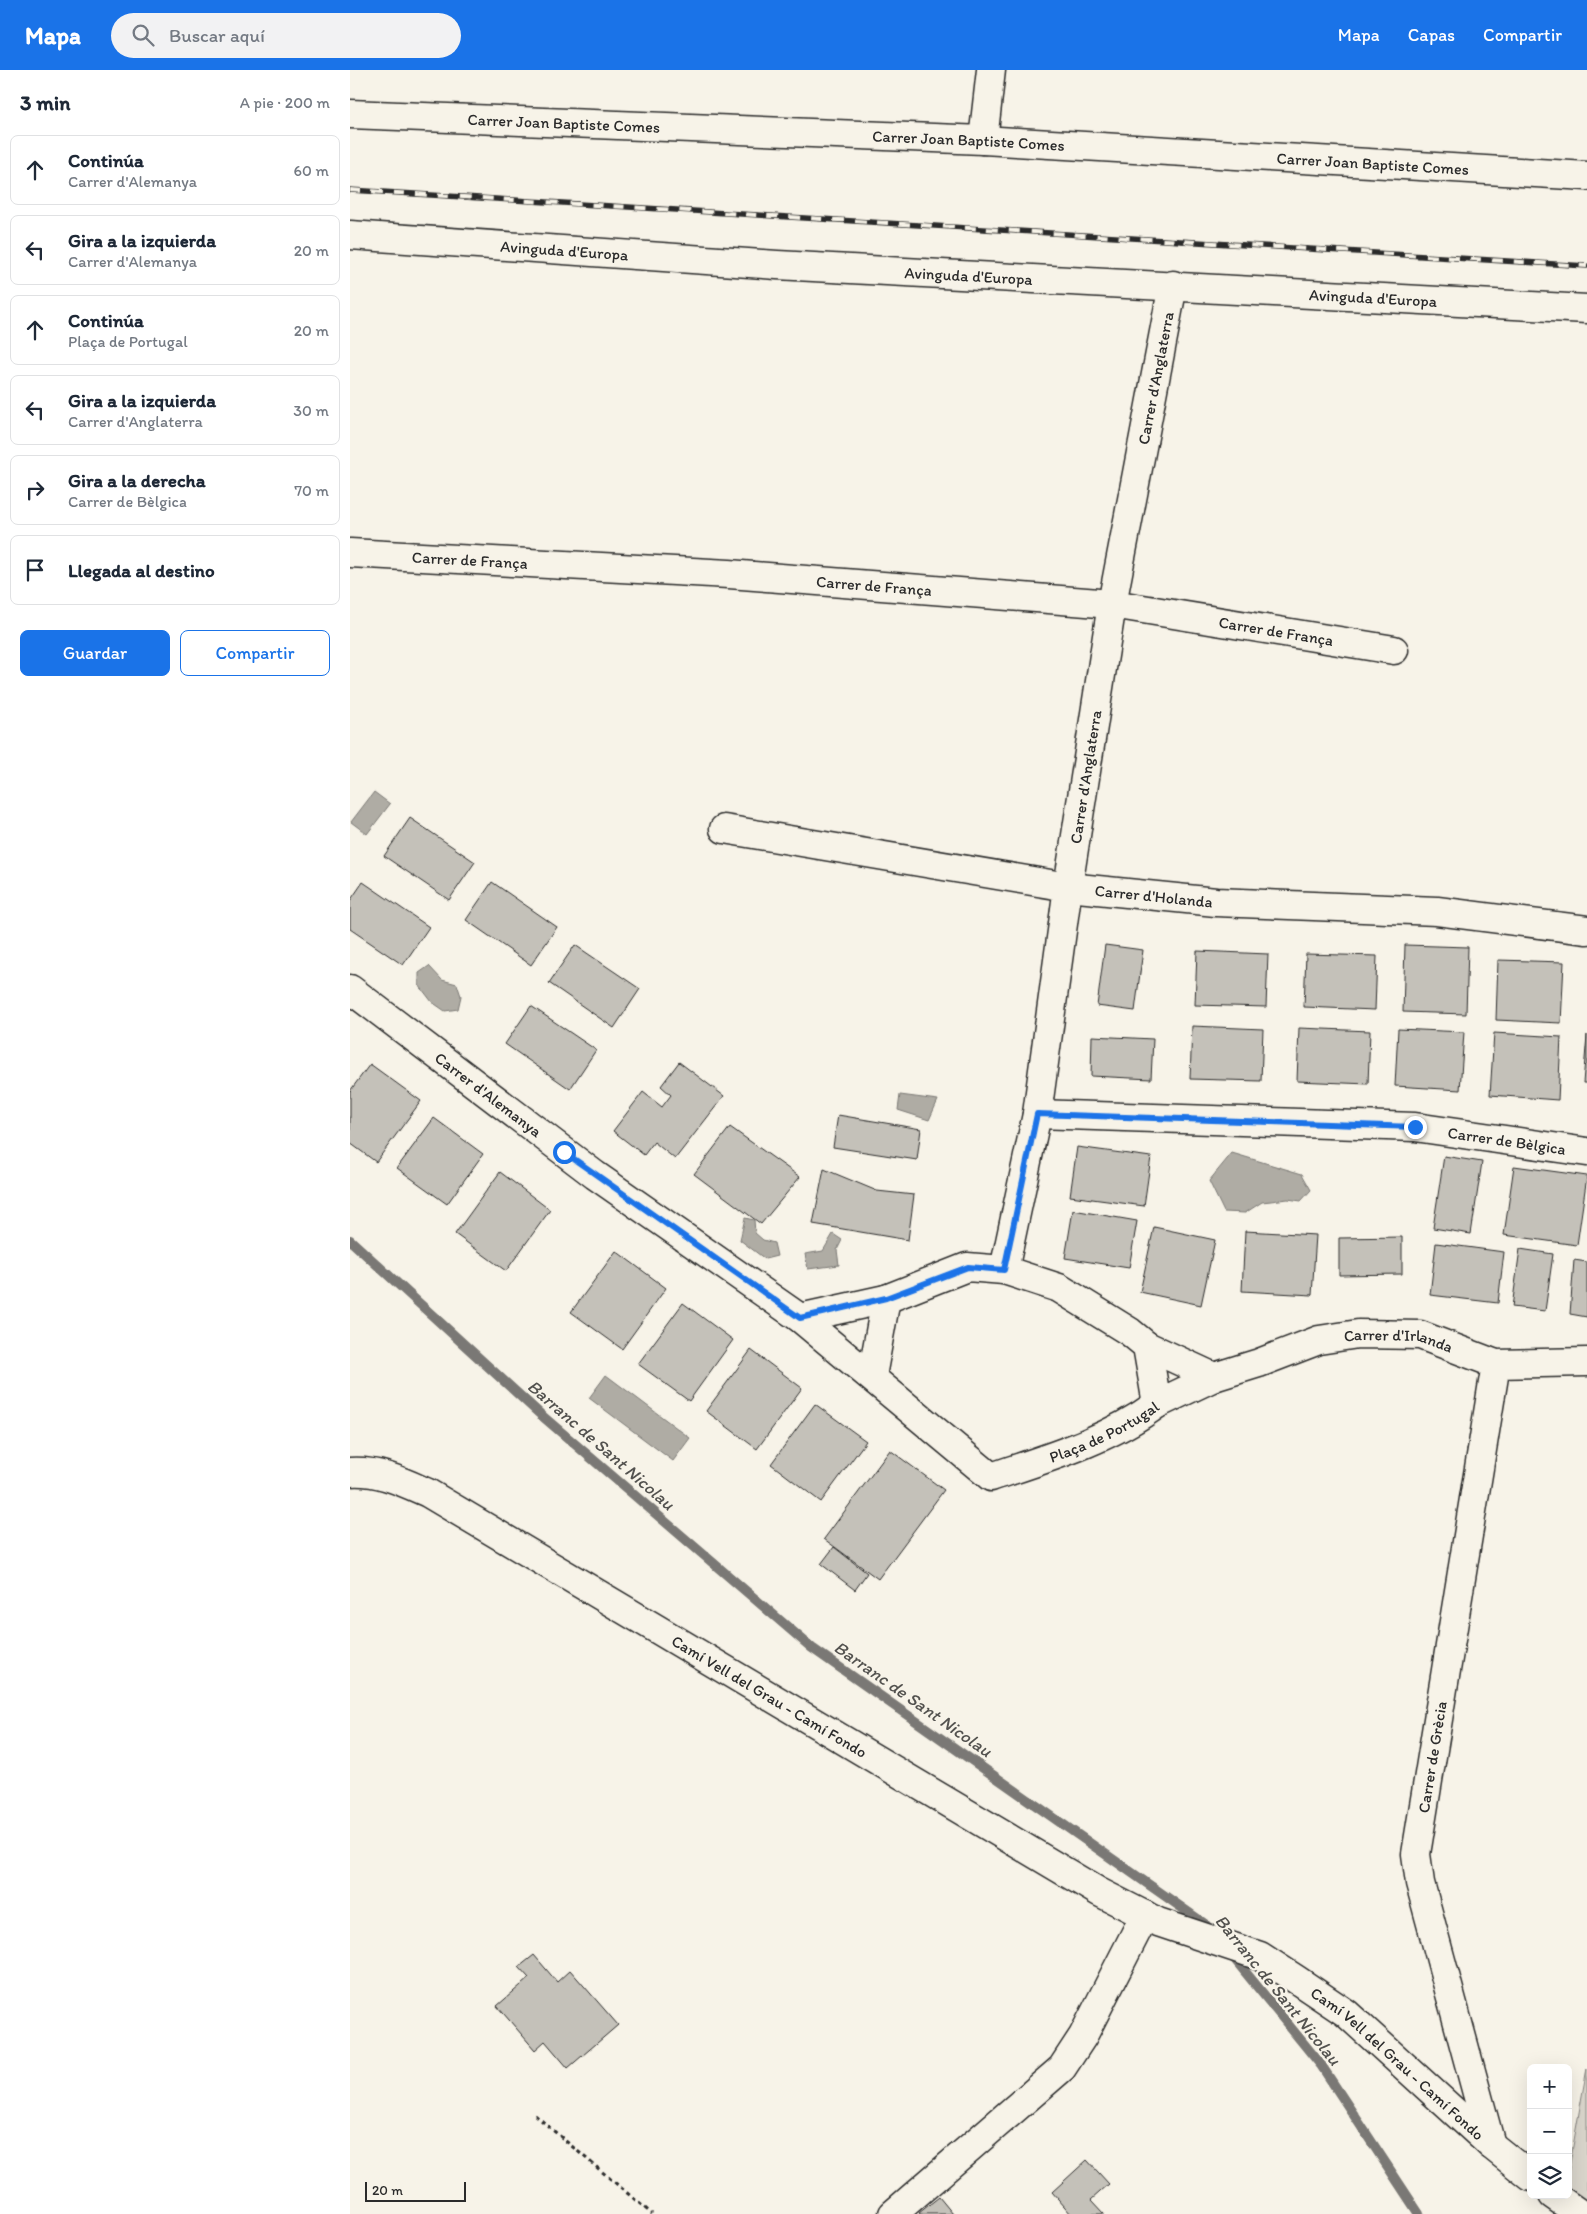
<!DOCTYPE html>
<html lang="es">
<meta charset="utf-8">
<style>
:root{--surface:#fff;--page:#f2f2f3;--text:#1f2937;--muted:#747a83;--line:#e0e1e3;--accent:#1a73e8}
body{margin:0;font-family:Itim,sans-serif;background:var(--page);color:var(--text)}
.controls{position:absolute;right:15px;bottom:15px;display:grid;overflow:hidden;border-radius:8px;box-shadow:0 5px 20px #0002}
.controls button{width:45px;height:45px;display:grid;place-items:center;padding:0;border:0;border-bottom:1px solid var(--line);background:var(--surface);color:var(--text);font:25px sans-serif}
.scale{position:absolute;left:15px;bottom:12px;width:101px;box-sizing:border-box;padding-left:5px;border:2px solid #2b2b2b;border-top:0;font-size:14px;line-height:18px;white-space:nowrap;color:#2b2b2b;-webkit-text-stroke:4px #f7f3e8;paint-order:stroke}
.stop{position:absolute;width:15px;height:15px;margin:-11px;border:4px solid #1a73e8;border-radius:50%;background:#fff}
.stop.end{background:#1a73e8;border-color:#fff;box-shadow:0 1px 5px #0008}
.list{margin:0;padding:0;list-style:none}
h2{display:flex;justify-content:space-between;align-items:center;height:65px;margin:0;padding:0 20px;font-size:21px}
h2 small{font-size:16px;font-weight:400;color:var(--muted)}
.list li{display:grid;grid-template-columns:32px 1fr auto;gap:15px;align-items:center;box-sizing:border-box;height:70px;margin:0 10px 10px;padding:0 10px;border:1px solid var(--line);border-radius:8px}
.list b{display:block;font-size:19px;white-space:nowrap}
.list p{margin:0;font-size:16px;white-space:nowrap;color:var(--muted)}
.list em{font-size:16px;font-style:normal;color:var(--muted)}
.actions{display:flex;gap:10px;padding:15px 20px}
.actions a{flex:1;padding:11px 0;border:1px solid var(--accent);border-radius:8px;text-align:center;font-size:18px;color:var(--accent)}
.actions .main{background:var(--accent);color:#fff}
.icon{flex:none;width:28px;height:28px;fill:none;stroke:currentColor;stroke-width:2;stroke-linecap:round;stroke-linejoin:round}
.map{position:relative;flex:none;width:1237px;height:2144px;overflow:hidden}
header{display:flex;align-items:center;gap:30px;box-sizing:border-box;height:70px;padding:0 25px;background:var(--accent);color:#fff}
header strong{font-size:24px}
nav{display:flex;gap:28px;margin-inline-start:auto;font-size:18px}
.search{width:350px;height:45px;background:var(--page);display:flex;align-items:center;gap:12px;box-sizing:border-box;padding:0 18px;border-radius:28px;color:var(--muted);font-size:19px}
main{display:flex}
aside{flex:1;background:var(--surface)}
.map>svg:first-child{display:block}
.green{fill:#dad6cc;stroke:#82807c}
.water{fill:#afaca4;stroke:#7a7874}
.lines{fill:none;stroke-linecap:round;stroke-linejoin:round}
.stream{stroke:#7a7874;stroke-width:10}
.building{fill:#c4c1b9;stroke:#2b2b2b}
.street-casing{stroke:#2b2b2b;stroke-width:31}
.path{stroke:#2b2b2b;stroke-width:3;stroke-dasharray:4 4;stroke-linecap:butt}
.street{stroke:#f7f3e8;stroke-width:28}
.rail-casing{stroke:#2b2b2b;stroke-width:5.5}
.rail{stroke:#f7f3e8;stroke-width:4;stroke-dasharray:11;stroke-linecap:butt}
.route{stroke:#1a73e8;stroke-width:6}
.labels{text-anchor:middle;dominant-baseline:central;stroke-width:4.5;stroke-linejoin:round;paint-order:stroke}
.street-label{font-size:16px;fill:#2b2b2b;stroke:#f7f3e8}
.water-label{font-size:18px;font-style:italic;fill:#53524f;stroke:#f7f3e8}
</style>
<header>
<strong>Mapa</strong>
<div class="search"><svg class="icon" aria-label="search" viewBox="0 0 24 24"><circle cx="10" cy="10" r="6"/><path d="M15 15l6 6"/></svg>Buscar aquí</div>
<nav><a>Mapa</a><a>Capas</a><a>Compartir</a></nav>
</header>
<main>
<aside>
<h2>3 min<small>A pie · 200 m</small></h2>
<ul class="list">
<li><svg class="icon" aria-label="ahead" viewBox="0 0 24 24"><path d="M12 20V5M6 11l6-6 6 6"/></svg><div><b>Continúa</b><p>Carrer d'Alemanya</p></div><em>60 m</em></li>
<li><svg class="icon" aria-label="left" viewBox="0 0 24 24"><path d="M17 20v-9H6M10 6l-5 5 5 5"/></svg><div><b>Gira a la izquierda</b><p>Carrer d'Alemanya</p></div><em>20 m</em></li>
<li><svg class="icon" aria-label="ahead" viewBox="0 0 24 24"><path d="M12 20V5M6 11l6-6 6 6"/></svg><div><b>Continúa</b><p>Plaça de Portugal</p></div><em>20 m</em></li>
<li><svg class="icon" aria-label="left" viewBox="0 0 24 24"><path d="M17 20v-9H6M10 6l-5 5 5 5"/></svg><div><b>Gira a la izquierda</b><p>Carrer d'Anglaterra</p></div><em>30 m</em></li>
<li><svg class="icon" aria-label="right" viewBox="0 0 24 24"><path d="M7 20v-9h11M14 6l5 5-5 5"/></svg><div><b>Gira a la derecha</b><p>Carrer de Bèlgica</p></div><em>70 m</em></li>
<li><svg class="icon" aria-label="arrive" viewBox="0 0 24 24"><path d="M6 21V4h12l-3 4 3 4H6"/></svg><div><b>Llegada al destino</b></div></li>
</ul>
<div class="actions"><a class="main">Guardar</a><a>Compartir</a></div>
</aside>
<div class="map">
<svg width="1237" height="2144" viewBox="0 0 1237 2144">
<rect width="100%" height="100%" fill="#f7f3e8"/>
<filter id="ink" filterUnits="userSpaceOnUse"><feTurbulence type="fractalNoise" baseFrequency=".02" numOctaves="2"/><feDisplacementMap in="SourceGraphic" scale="10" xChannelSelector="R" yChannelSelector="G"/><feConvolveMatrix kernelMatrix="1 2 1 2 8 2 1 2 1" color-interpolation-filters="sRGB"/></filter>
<g filter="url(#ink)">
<path class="green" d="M1237 1998V2144L1218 2125V2104Z"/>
<path class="water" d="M24 722 40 734 17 764 1 752Z
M79 896 92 910 107 914 111 926 108 939 95 941 82 932 69 915V903Z
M550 1025 588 1030 579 1050 548 1040Z
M882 1083 952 1104 961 1120 951 1131 938 1129 912 1132 895 1143 874 1142 859 1111Z
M395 1148 404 1150 405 1163 413 1170 424 1173 427 1186 415 1189 390 1170Z
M483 1164 492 1170 487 1180 489 1195 458 1199 455 1184 473 1181Z
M256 1305 340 1368 323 1391 239 1328Z"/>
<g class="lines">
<path class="stream" d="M0 1170 190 1344 462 1578 855 1854 861 1861
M879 1882 971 1995 1069 2144"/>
</g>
<path class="building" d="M60 748 125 792 99 830 34 786Z
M13 812 79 857 53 895 0 859V831Z
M142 812 207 857 181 895 116 850Z
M225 875 290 919 264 958 199 913Z
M755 875 793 880 785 941 747 936Z
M1055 875 1118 877 1116 944 1053 942Z
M847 881 918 884 916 937 845 935Z
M956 884 1027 886 1025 940 954 937Z
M1148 890 1214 892 1211 953 1146 950Z
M181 936 246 980 220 1019 155 974Z
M842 956 913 959 911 1011 840 1009Z
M949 958 1020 961 1018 1014 947 1011Z
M1048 959 1114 962 1110 1020 1045 1016Z
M1144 963 1211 967 1208 1030 1140 1025Z
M1237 965V1013H1233Z
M742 966 803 969 801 1009 741 1006Z
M329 992 374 1026 325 1089 304 1072 294 1085 263 1061 293 1022 312 1037 321 1025 311 1016Z
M20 994 71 1031 26 1092 0 1073V1021Z
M488 1045 571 1059 567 1090 483 1077Z
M84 1048 133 1084 97 1134 47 1098Z
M380 1057 450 1107 411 1154 344 1104Z
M727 1077 801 1087 794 1136 720 1126Z
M1094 1086 1132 1092 1121 1164 1083 1158Z
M1164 1096 1237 1106 1227 1175 1154 1165Z
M474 1099 527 1121 564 1125 558 1170 463 1154Z
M150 1102 200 1140 156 1201 105 1164Z
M723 1140 787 1151 779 1198 715 1188Z
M804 1157 865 1170 851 1235 790 1222Z
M895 1161 966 1165 962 1225 892 1221Z
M1052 1167V1204L989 1205V1168Z
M1086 1173 1154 1182 1148 1233 1080 1225Z
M1170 1179 1203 1184 1195 1241 1162 1237Z
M266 1181 316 1218 272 1279 221 1242Z
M1224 1190 1237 1192V1247L1220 1244Z
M333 1233 383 1270 339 1331 288 1294Z
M401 1280 452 1318 407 1379 356 1341Z
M465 1334 516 1371 471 1432 421 1394Z
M540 1380 594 1420 528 1509 474 1469Z
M484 1477 517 1503 505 1520 471 1494Z
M184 1885 207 1912 220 1900 268 1955 218 1998 195 1971 185 1980 147 1936 179 1908 169 1897Z
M737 2090 759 2114 741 2130 754 2144H721L702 2122Z
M589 2127 603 2144H570L569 2143Z"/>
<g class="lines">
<defs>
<g id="street">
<path id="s1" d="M0 44 633 70 1237 106"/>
<path d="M633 70 641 0"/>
<path id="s2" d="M0 165 427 195 1237 239"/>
<path id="s3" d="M0 483 379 504 762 534 1044 580"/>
<path id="s4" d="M374 759 718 817 866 832 1087 841 1237 860"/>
<path id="s5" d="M0 919 245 1105 450 1248 641 1407C698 1388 759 1370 807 1334L797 1276 780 1262 709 1218 654 1200 617 1197 536 1229 522 1306"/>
<path id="s6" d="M687 1044 1065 1057 1237 1082"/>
<path id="s7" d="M654 1200 687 1044 718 817 762 534 823 215"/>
<path d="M450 1248 536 1229"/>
<path d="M797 1276 864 1307"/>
<path id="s8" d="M807 1334 864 1307 909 1293 969 1270 1008 1264 1070 1265 1146 1294 1237 1292"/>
<path id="s9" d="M0 1402C29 1400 53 1412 78 1423L749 1822 808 1852 910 1886 947 1910 996 1943 1141 2075 1181 2107"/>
<path id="s10" d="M1141 2075 1070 1813 1066 1784 1146 1294"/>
<path d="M1203 2125 1230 2144"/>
<path d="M543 2144 712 1998 733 1966 795 1845"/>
</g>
</defs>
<use href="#street" class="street-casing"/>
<path class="path" d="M185 2045 302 2144"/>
<use href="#street" class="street"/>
<defs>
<path id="rail" d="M0 120 1237 196"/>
</defs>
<use href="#rail" class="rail-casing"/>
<use href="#rail" class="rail"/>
</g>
</g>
<g class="lines" filter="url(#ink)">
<path class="route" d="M214 1082 450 1248 536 1228 618 1197 654 1200 687 1044 1065 1057"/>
</g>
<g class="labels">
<g class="street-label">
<text stroke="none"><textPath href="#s1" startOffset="214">Carrer Joan Baptiste Comes</textPath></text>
<text stroke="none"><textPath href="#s1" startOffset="619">Carrer Joan Baptiste Comes</textPath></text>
<text stroke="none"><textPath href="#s1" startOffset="1024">Carrer Joan Baptiste Comes</textPath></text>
<text stroke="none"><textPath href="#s2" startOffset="215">Avinguda d'Europa</textPath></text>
<text stroke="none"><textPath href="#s2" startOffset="620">Avinguda d'Europa</textPath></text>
<text stroke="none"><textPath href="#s2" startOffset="1025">Avinguda d'Europa</textPath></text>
<text stroke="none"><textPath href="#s7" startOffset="905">Carrer d'Anglaterra</textPath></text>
<text stroke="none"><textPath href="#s3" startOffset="120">Carrer de França</textPath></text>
<text stroke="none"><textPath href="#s3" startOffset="525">Carrer de França</textPath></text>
<text stroke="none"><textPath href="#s3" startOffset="930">Carrer de França</textPath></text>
<text stroke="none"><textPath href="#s7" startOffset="500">Carrer d'Anglaterra</textPath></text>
<text stroke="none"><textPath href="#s4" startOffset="435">Carrer d'Holanda</textPath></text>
<text stroke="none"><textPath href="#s5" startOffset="174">Carrer d'Alemanya</textPath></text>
<text stroke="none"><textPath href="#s6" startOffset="471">Carrer de Bèlgica</textPath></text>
<text stroke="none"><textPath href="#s8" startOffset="255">Carrer d'Irlanda</textPath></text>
<text stroke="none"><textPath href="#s5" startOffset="928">Plaça de Portugal</textPath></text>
<text stroke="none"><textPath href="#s9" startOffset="479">Camí Vell del Grau - Camí Fondo</textPath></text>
<text stroke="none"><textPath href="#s10" startOffset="399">Carrer de Grècia</textPath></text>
<text stroke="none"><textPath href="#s9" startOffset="1211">Camí Vell del Grau - Camí Fondo</textPath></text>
</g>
<g class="water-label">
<text transform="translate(251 1375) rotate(41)">Barranc de Sant Nicolau</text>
<text transform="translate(563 1629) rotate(35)">Barranc de Sant Nicolau</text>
<text transform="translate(928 1920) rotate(51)">Barranc de Sant Nicolau</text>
</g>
</g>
</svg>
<div class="controls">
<button>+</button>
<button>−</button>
<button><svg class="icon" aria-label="layers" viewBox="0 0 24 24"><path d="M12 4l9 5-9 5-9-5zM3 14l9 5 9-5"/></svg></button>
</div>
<div class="scale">20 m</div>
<div class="stop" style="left:214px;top:1082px"></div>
<div class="stop end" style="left:1065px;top:1057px"></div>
</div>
</main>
